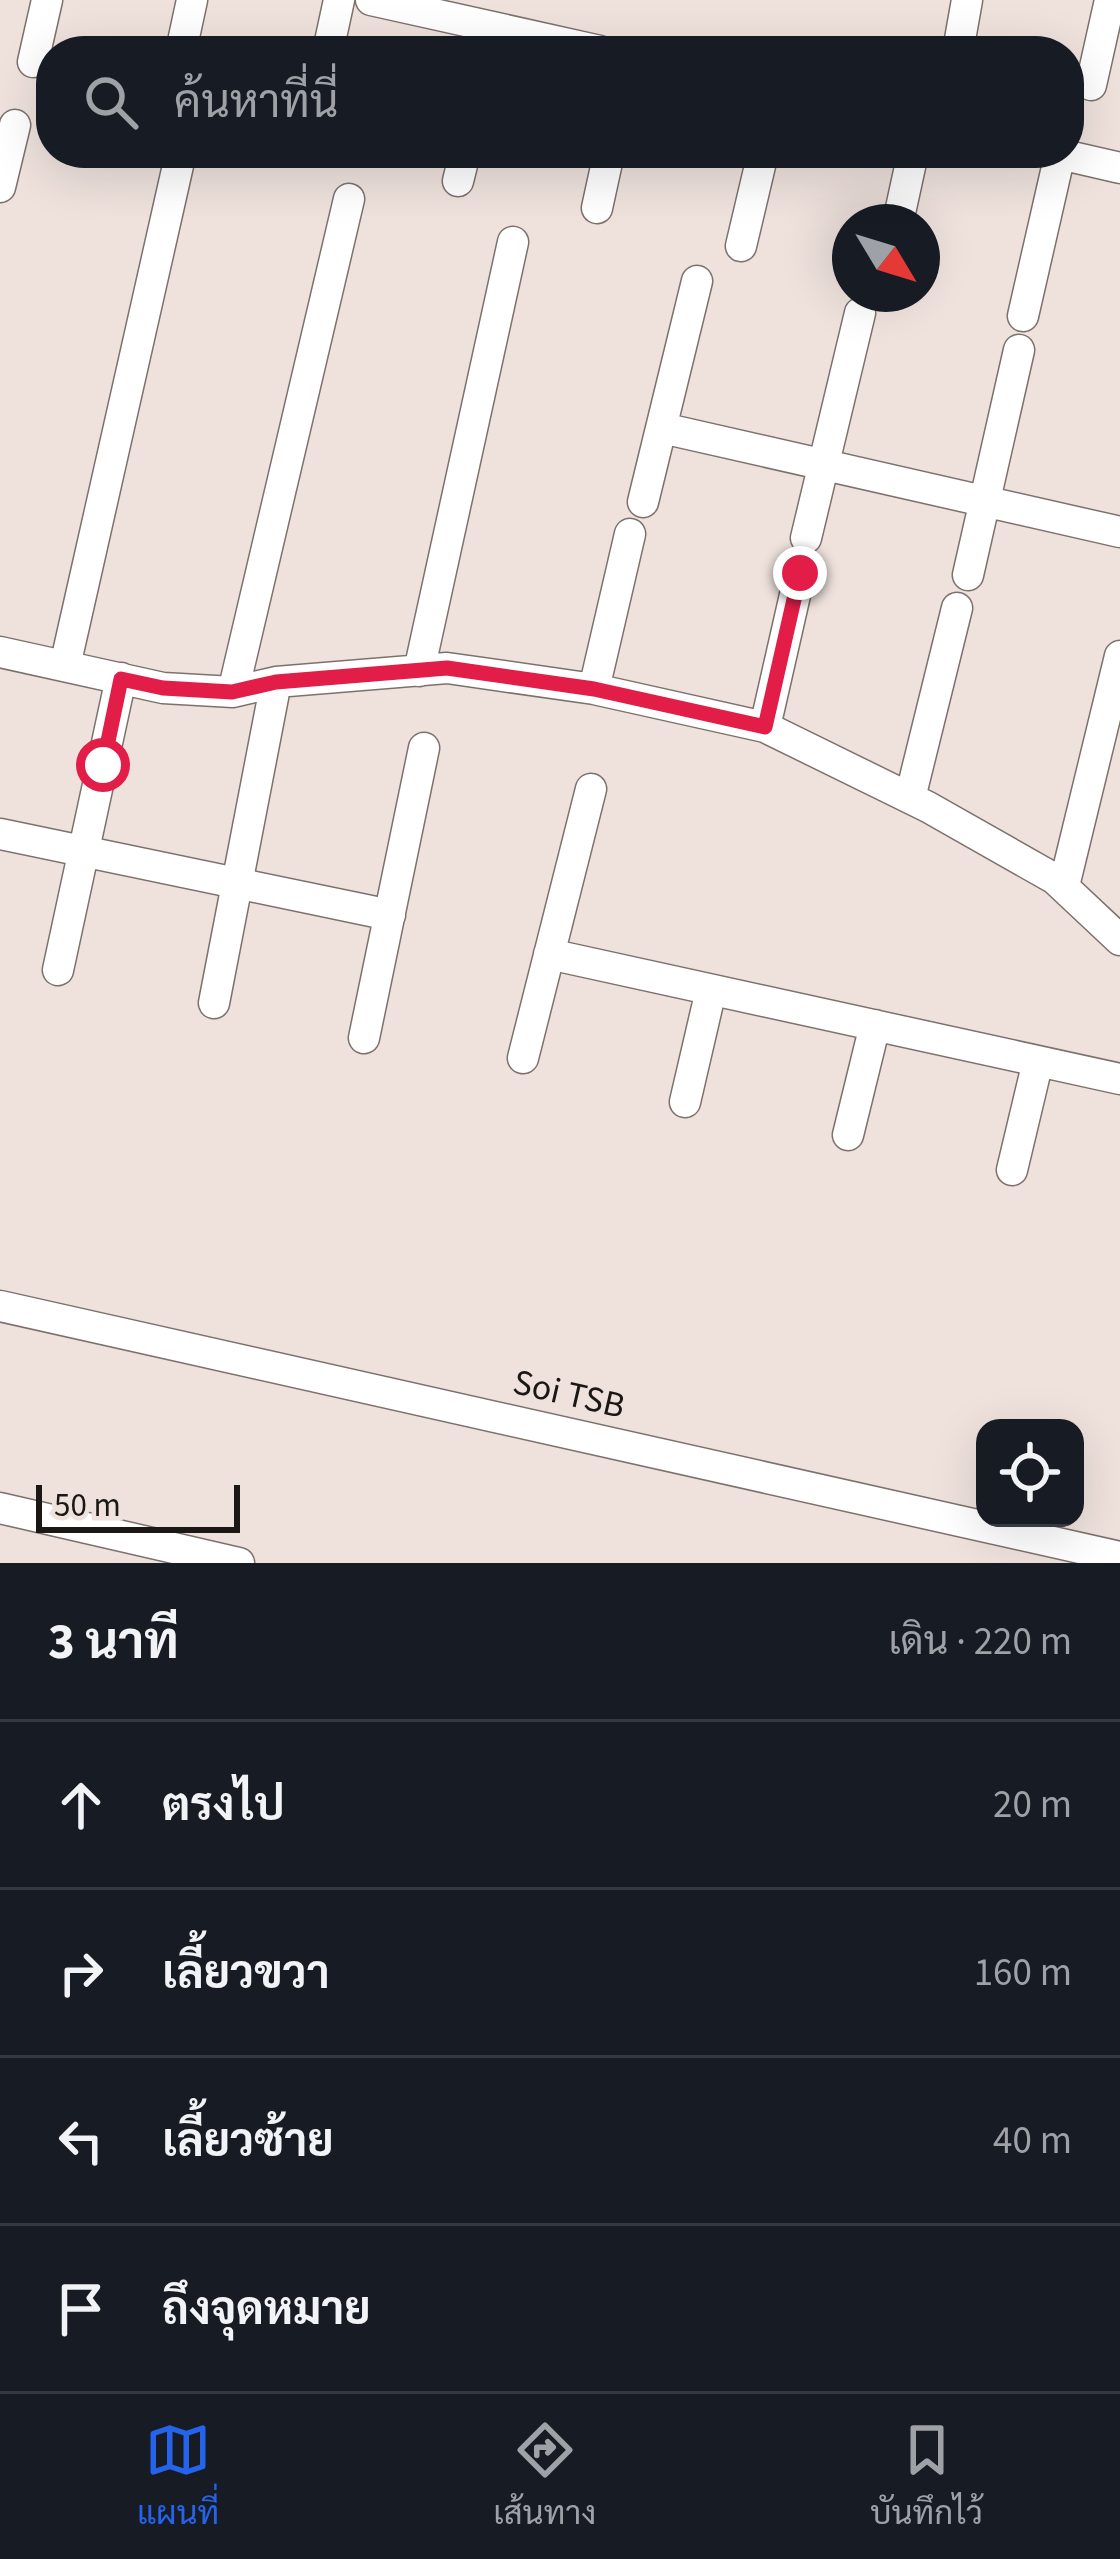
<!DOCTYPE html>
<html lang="th">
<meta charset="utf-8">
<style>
:root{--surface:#171b24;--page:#20242c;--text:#f1f3f6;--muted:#9ea1a6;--line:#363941;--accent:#2563eb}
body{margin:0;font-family:"Source Sans 3",Sarabun,sans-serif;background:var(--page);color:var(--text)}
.controls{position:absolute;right:36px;bottom:36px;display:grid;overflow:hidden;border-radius:24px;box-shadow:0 12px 48px #0002}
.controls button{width:108px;height:108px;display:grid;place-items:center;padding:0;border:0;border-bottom:3px solid var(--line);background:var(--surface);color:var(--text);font:60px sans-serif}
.compass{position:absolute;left:832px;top:204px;width:108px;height:108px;border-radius:50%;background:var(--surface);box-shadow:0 12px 48px #0002;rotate:128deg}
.scale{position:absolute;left:36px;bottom:30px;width:204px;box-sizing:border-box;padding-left:12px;border:6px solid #1b1715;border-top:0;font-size:33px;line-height:42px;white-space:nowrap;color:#1b1715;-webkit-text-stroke:9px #efe2dd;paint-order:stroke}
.stop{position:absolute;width:36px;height:36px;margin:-27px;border:9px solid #e11d48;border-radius:50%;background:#fff}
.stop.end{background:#e11d48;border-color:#fff;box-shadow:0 3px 12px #0008}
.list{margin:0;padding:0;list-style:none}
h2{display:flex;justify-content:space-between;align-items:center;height:156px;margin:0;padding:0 48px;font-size:51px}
h2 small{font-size:39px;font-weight:400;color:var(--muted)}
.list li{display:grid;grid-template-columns:78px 1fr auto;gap:36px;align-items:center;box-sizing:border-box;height:168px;padding:0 48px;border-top:3px solid var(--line)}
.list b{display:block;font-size:45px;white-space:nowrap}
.list em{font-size:39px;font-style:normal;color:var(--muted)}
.icon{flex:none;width:66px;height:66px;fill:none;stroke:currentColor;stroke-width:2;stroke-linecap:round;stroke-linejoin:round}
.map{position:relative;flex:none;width:1120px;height:1563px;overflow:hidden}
.search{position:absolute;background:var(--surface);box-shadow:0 12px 48px #0002;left:36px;right:36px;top:36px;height:132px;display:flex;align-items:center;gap:30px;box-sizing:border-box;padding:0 42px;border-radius:48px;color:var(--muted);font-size:45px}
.sheet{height:828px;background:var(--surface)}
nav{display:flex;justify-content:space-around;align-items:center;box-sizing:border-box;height:168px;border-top:3px solid var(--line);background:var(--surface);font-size:33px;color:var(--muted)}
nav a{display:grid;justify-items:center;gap:6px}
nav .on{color:var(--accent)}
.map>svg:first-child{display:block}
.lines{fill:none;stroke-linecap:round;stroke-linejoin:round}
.minor-casing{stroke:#7c716d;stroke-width:33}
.minor{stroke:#fff;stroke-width:30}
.route{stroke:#e11d48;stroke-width:15}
.labels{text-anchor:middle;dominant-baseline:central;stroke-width:10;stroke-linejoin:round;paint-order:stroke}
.street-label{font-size:36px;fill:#1b1715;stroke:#efe2dd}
</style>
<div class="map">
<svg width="1120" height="1563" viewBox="0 0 1120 1563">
<rect width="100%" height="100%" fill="#efe2dd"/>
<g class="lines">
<defs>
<path id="minor" d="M371 0 600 51
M959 45 967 0
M181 51 192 0
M328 51 339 0
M33 62 47 0
M1091 85 1110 0
M1055 153 1120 168
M458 181 465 153
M0 187 15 125
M597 208 609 153
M898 222 913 153
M741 246 763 153
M1023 316 1060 154
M662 428 1120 532
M643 502 697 281
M806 538 860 313
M968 575 1019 350
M0 652 163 688 233 692 276 682 447 668 594 689 765 727 928 807 1055 879 1120 940
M65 666 179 161
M419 671 513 242
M594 689 630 534
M233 692 349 199
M765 727 800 573
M910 798 957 608
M0 834 390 915
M1064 886 1120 656
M549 954 1120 1079
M58 970 121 678
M214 1003 276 682
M364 1038 424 748
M523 1058 591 789
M685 1102 711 990
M848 1135 875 1025
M1012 1170 1038 1061
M0 1306 1120 1557
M0 1508 239 1563"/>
</defs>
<use href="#minor" class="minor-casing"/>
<use href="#minor" class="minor"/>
</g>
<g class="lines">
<path class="route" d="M103 765 121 679 163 688 232 692 276 682 447 668 594 689 765 727 800 573"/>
</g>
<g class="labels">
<g class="street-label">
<text transform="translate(569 1394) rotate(13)">Soi TSB</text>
</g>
</g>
</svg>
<div class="controls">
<button><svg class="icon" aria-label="locate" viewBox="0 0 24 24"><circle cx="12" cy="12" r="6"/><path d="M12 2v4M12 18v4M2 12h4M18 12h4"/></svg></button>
</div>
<svg class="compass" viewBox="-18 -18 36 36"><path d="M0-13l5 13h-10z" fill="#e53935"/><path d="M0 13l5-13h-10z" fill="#9ea1a6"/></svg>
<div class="scale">50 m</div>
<div class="stop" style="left:103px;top:765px"></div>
<div class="stop end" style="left:800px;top:573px"></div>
<div class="search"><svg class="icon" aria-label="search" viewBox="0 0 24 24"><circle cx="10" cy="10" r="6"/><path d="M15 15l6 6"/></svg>ค้นหาที่นี่</div>
</div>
<section class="sheet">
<h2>3 นาที<small>เดิน · 220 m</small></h2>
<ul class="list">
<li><svg class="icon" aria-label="ahead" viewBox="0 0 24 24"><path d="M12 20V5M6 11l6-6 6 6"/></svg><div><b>ตรงไป</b></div><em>20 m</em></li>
<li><svg class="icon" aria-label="right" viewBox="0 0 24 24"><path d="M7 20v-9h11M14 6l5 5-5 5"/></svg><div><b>เลี้ยวขวา</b></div><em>160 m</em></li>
<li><svg class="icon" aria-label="left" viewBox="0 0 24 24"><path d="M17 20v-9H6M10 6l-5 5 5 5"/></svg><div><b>เลี้ยวซ้าย</b></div><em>40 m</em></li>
<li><svg class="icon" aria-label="arrive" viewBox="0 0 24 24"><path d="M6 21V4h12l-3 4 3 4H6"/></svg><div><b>ถึงจุดหมาย</b></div></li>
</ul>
</section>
<nav>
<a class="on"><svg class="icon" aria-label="map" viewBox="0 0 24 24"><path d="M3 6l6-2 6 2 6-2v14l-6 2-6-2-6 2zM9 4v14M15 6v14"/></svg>แผนที่</a>
<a><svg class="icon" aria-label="directions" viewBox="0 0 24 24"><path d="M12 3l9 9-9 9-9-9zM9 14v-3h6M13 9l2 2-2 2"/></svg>เส้นทาง</a>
<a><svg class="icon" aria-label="saved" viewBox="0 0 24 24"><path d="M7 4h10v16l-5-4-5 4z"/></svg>บันทึกไว้</a>
</nav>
